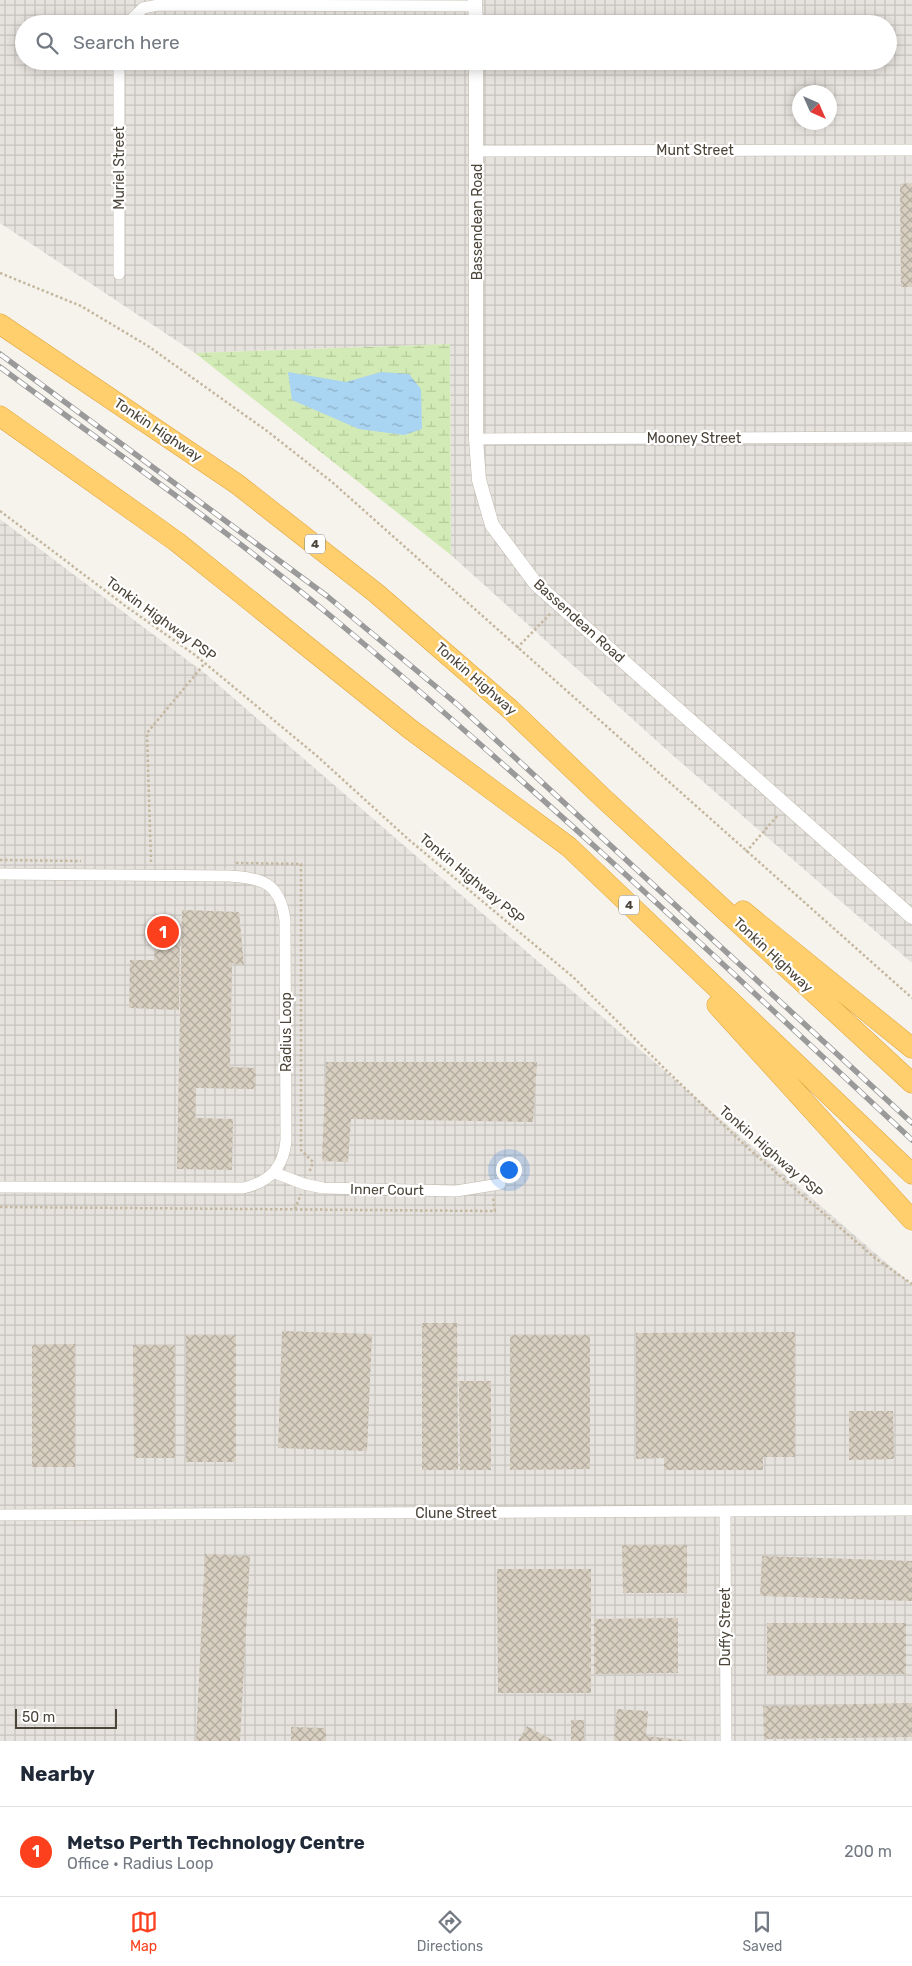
<!DOCTYPE html>
<meta charset="utf-8">
<style>
:root{--surface:#fff;--page:#f2f2f3;--text:#1f2937;--muted:#747a83;--line:#e0e1e3;--accent:#fc3f1d}
body{margin:0;font-family:Rubik,sans-serif;background:var(--page);color:var(--text)}
.compass{position:absolute;left:792px;top:85px;width:45px;height:45px;border-radius:50%;background:var(--surface);box-shadow:0 2px 12px #0003;rotate:135deg}
.scale{position:absolute;left:15px;bottom:12px;width:102px;box-sizing:border-box;padding-left:5px;border:2px solid #4b4439;border-top:0;font-size:14px;line-height:18px;white-space:nowrap;color:#4b4439;-webkit-text-stroke:4px #fff;paint-order:stroke}
.you{position:absolute;left:508px;top:1169px;width:18px;height:18px;margin:-12px;border:4px solid #fff;border-radius:50%;background:#1a73e8;box-shadow:0 0 0 8px #1a73e833}
.badge{display:grid;place-items:center;width:32px;height:32px;border-radius:50%;background:var(--accent);color:#fff;font-size:16px;font-weight:700}
.pin{position:absolute;translate:-50% -50%;border:2px solid #fff;box-shadow:0 1px 5px #0006}
.list{margin:0;padding:0;list-style:none}
h2{display:flex;justify-content:space-between;align-items:center;height:65px;margin:0;padding:0 20px;font-size:21px}
h2 small{font-size:16px;font-weight:400;color:var(--muted)}
.list li{display:grid;grid-template-columns:32px 1fr auto;gap:15px;align-items:center;box-sizing:border-box;height:90px;padding:0 20px;border-top:1px solid var(--line)}
.list b{display:block;font-size:19px;white-space:nowrap}
.list p{margin:0;font-size:16px;white-space:nowrap;color:var(--muted)}
.list em{font-size:16px;font-style:normal;color:var(--muted)}
.icon{flex:none;width:28px;height:28px;fill:none;stroke:currentColor;stroke-width:2;stroke-linecap:round;stroke-linejoin:round}
.map{position:relative;flex:none;width:912px;height:1741px;overflow:hidden}
.search{position:absolute;background:var(--surface);box-shadow:0 2px 12px #0003;left:15px;right:15px;top:15px;height:55px;display:flex;align-items:center;gap:12px;box-sizing:border-box;padding:0 18px;border-radius:28px;color:var(--muted);font-size:19px}
.sheet{height:155px;background:var(--surface)}
nav{display:flex;justify-content:space-around;align-items:center;box-sizing:border-box;height:70px;border-top:1px solid var(--line);background:var(--surface);font-size:14px;color:var(--muted)}
nav a{display:grid;justify-items:center;gap:2px}
nav .on{color:var(--accent)}
.map>svg:first-child{display:block}
.industrial{fill:url(#industrial-grid);fill-rule:evenodd}
.wetland{fill:url(#wetland-marsh)}
.water{fill:url(#water-ripples)}
.building{fill:url(#building-cross-hatch)}
.lines{fill:none;stroke-linecap:round;stroke-linejoin:round}
.minor-casing{stroke:#c2bbae;stroke-width:12}
.tertiary-casing{stroke:#c2bbae;stroke-width:15}
.motorway-casing{stroke:#e0a43c;stroke-width:21}
.path{stroke:#c4b79f;stroke-width:2.5;stroke-dasharray:2.5 2.5;stroke-linecap:butt}
.minor{stroke:#fff;stroke-width:11}
.tertiary{stroke:#fff;stroke-width:14}
.motorway{stroke:#ffcf6e;stroke-width:20}
.rail-casing{stroke:#9a9a9a;stroke-width:5.5}
.rail{stroke:#fff;stroke-width:4;stroke-dasharray:11;stroke-linecap:butt}
.labels{text-anchor:middle;dominant-baseline:central;stroke-width:4.5;stroke-linejoin:round;paint-order:stroke}
.shield{fill:#fff;stroke:#817c74;stroke-width:1}
.shield-label{font-size:12px;font-weight:bold;fill:#4b4439}
.street-label{font-size:14px;fill:#4b4439;stroke:#fff}
</style>
<div class="map">
<svg width="912" height="1741" viewBox="0 0 912 1741">
<defs>
<pattern id="industrial-grid" width="8" height="8" patternUnits="userSpaceOnUse" patternTransform="scale(1.25)"><rect width="8" height="8" fill="#e6e2dd"/><path d="M0 4h8M4 0v8" fill="none" stroke="#c7c3be"/></pattern>
<pattern id="wetland-marsh" width="20" height="14" patternUnits="userSpaceOnUse" patternTransform="scale(1.25)"><rect width="20" height="14" fill="#d2eab5"/><path d="M1 5h8M5 5V1M11 12h8M15 12V8" fill="none" stroke="#b6ca9c"/></pattern>
<pattern id="water-ripples" width="26" height="14" patternUnits="userSpaceOnUse" patternTransform="scale(1.25)"><rect width="26" height="14" fill="#a9d4f2"/><path d="M2 4q2-2 4 0t4 0M15 11q2-2 4 0t4 0" fill="none" stroke="#8caec5"/></pattern>
<pattern id="building-cross-hatch" width="8" height="8" patternUnits="userSpaceOnUse" patternTransform="scale(1.25)"><rect width="8" height="8" fill="#d8cfc1"/><path d="M0 0l8 8M0 8l8-8" fill="none" stroke="#b1aa9e"/></pattern>
</defs>
<rect width="100%" height="100%" fill="#f6f3ec"/>
<path class="industrial" d="M0 0H912V963L669 752 451 555 450 344 195 353 0 223ZM24 24H888V61H24ZM800 92H830V122H800Z
M0 519 207 675 912 1285V1741H0Z"/>
<path class="wetland" d="M450 344 451 555 195 353Z"/>
<path class="water" d="M288 372 346 382 381 372 409 374 421 389 422 429 404 435 359 429 292 400Z"/>
<path class="building" d="M912 183V287H901L900 184Z
M182 910 239 912 244 966 232 963 230 1067 256 1068 255 1089 196 1088 195 1118 233 1119 232 1170 177 1169Z
M152 923H175V927L180 928 179 1010 129 1008 130 960H155Z
M326 1062H537L533 1122 351 1119 348 1162 322 1161Z
M422 1323H457L458 1470H422Z
M282 1331 372 1334 367 1451 278 1448Z
M795 1332V1457H763V1470H664V1458L636 1459V1333Z
M186 1335H236V1462H186Z
M510 1335H590V1469L510 1470Z
M75 1344V1467H32V1345Z
M133 1345H175V1458H134Z
M459 1381H491V1470H460Z
M849 1411H893L894 1459 849 1460Z
M622 1545H687V1593H623Z
M205 1554 250 1556 240 1741H196Z
M762 1556 912 1561V1601L760 1596Z
M497 1569H591V1693H498Z
M678 1618V1673L594 1674V1619Z
M767 1623H906V1674L767 1675Z
M912 1703V1737L764 1739 763 1706Z
M617 1709 648 1711 646 1736 692 1741H614Z
M571 1720H584V1741H571Z
M527 1726 554 1741H518Z
M291 1727 326 1728V1741H291Z"/>
<g class="lines">
<defs>
<path id="minor" d="M127 24 143 8 158 5 475 6
M478 151 912 150
M119 274V61
M476 439 912 437
M0 874 229 876C263 878 280 883 285 920L286 1140C284 1167 270 1182 243 1188L0 1187
M275 1173 304 1184 323 1188 456 1191 500 1184
M725 1512 726 1741
M0 1515 912 1510"/>
<path id="tertiary" d="M475 0 476 24
M476 61V439L479 480 492 525 536 584 912 917"/>
<path id="motorway" d="M0 324 237 484 376 593 511 710 603 798 912 1083
M0 416 177 542 410 729 569 847 912 1174
M743 911 912 1048
M717 1005 912 1220"/>
</defs>
<use href="#minor" class="minor-casing"/>
<use href="#tertiary" class="tertiary-casing"/>
<use href="#motorway" class="motorway-casing"/>
<path class="path" d="M0 273 81 306 148 346 267 431 332 482 912 998
M0 511 124 605 195 655 317 756 408 839 573 977 667 1071 750 1150 875 1258 912 1284
M517 648 551 613
M746 852 778 815
M0 860 81 861
M151 862 147 733 205 663
M236 863 301 864V1150L313 1162 309 1173
M0 1207 495 1211 493 1197
M295 1209 301 1194"/>
<use href="#minor" class="minor"/>
<use href="#tertiary" class="tertiary"/>
<use href="#motorway" class="motorway"/>
<defs>
<path id="rail" d="M0 354 327 596 458 705 912 1123
M0 367C109 448 222 526 327 613 529 781 720 961 912 1140"/>
</defs>
<use href="#rail" class="rail-casing"/>
<use href="#rail" class="rail"/>
</g>
<g class="labels">
<g class="shield">
<rect x="305" y="534.5" width="20" height="19" rx="4"/>
<rect x="619" y="895.5" width="20" height="19" rx="4"/>
</g>
<g class="shield-label">
<text x="315" y="544">4</text>
<text x="629" y="905">4</text>
</g>
<g class="street-label">
<text x="695" y="150">Munt Street</text>
<text transform="translate(119 168) rotate(-90)">Muriel Street</text>
<text transform="translate(477 222) rotate(-90)">Bassendean Road</text>
<text transform="translate(158 430) rotate(34)">Tonkin Highway</text>
<text x="694" y="438">Mooney Street</text>
<text transform="translate(161 619) rotate(36)">Tonkin Highway PSP</text>
<text transform="translate(579 621) rotate(42)">Bassendean Road</text>
<text transform="translate(476 679) rotate(41)">Tonkin Highway</text>
<text transform="translate(472 879) rotate(40)">Tonkin Highway PSP</text>
<text transform="translate(773 955) rotate(43)">Tonkin Highway</text>
<text transform="translate(286 1032) rotate(-90)">Radius Loop</text>
<text transform="translate(771 1152) rotate(41)">Tonkin Highway PSP</text>
<text transform="translate(387 1190) rotate(1)">Inner Court</text>
<text x="456" y="1513">Clune Street</text>
<text transform="translate(725 1627) rotate(-90)">Duffy Street</text>
</g>
</g>
</svg>
<svg class="compass" viewBox="-18 -18 36 36"><path d="M0-13l5 13h-10z" fill="#e53935"/><path d="M0 13l5-13h-10z" fill="#747a83"/></svg>
<div class="scale">50 m</div>
<div class="you"></div>
<div class="pin badge" style="left:163px;top:932px">1</div>
<div class="search"><svg class="icon" aria-label="search" viewBox="0 0 24 24"><circle cx="10" cy="10" r="6"/><path d="M15 15l6 6"/></svg>Search here</div>
</div>
<section class="sheet">
<h2>Nearby<small></small></h2>
<ul class="list">
<li><span class="badge">1</span><div><b>Metso Perth Technology Centre</b><p>Office · Radius Loop</p></div><em>200 m</em></li>
</ul>
</section>
<nav>
<a class="on"><svg class="icon" aria-label="map" viewBox="0 0 24 24"><path d="M3 6l6-2 6 2 6-2v14l-6 2-6-2-6 2zM9 4v14M15 6v14"/></svg>Map</a>
<a><svg class="icon" aria-label="directions" viewBox="0 0 24 24"><path d="M12 3l9 9-9 9-9-9zM9 14v-3h6M13 9l2 2-2 2"/></svg>Directions</a>
<a><svg class="icon" aria-label="saved" viewBox="0 0 24 24"><path d="M7 4h10v16l-5-4-5 4z"/></svg>Saved</a>
</nav>
